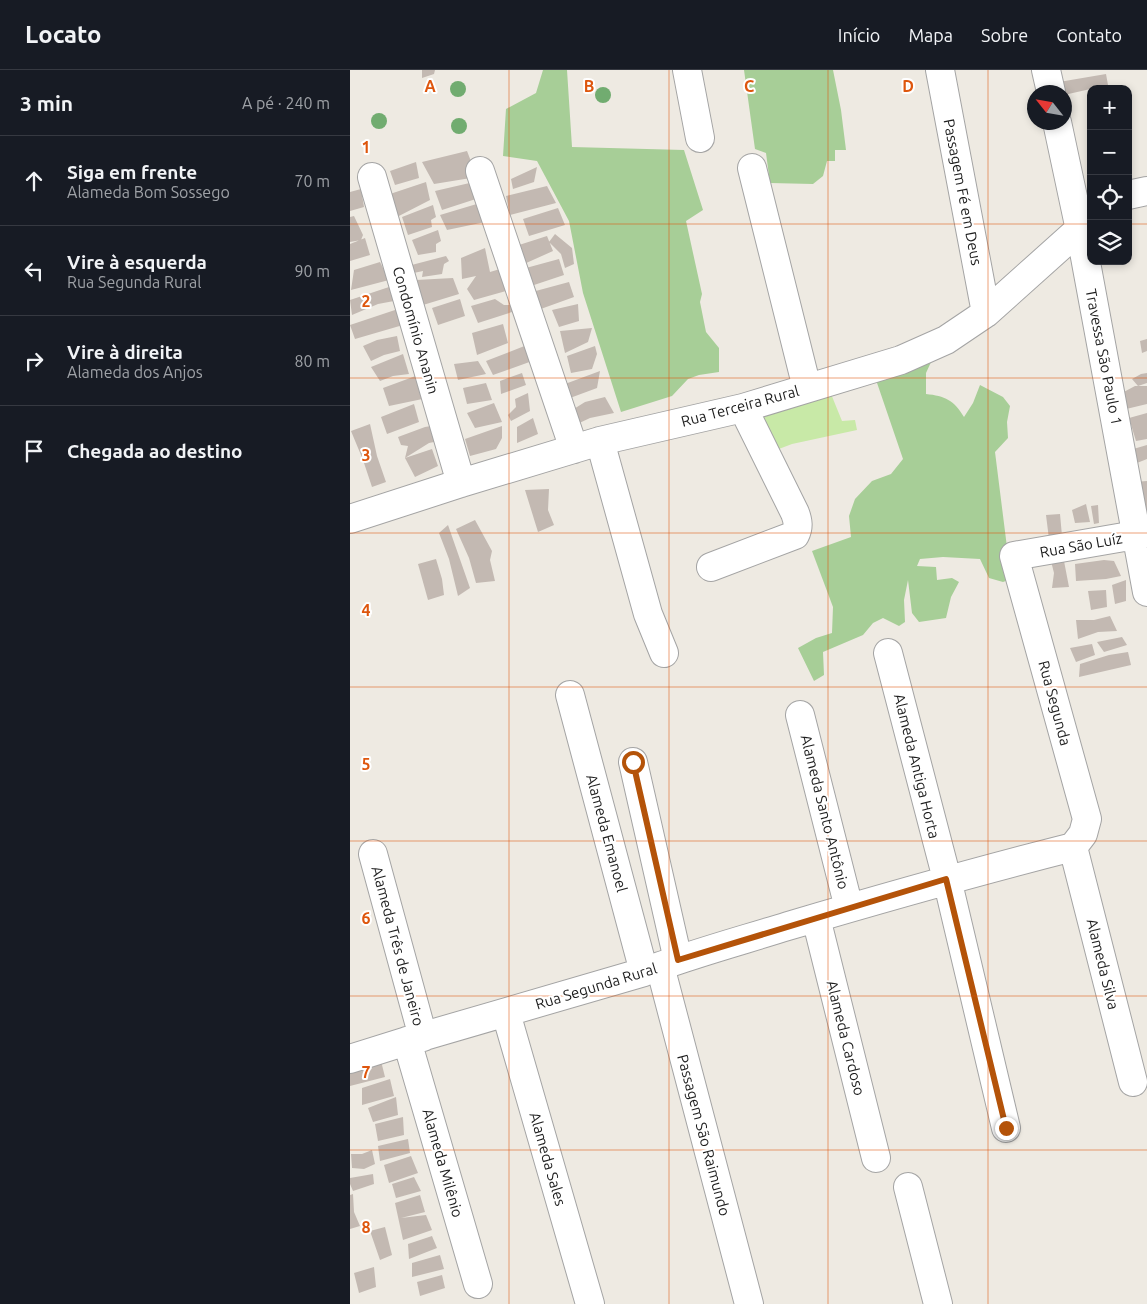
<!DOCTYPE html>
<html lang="pt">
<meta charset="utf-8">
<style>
:root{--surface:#171b24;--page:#242831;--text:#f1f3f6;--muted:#9ea1a6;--line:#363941}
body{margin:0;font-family:Ubuntu,sans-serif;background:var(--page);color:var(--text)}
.controls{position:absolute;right:15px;top:15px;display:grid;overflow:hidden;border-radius:10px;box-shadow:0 2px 8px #0003}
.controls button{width:45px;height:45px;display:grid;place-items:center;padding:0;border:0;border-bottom:1px solid var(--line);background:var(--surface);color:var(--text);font:25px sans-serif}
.compass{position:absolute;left:677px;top:15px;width:45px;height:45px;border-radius:50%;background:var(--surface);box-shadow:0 2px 8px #0003;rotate:301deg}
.stop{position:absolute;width:15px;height:15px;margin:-11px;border:4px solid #b45309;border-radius:50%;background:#fff}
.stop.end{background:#b45309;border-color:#fff;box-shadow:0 1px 5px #0008}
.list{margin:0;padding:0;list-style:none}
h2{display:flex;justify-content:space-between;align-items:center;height:65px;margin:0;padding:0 20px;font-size:21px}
h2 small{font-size:16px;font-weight:400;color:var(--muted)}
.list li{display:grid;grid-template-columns:32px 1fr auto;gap:15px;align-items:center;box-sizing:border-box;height:90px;padding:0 20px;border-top:1px solid var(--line)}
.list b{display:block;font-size:19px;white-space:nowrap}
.list p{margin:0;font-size:16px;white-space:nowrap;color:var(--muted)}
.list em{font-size:16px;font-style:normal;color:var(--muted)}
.icon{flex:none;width:28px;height:28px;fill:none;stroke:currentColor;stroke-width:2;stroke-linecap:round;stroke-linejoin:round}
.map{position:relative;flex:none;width:797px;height:1234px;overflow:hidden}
header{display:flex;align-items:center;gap:30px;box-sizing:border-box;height:70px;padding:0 25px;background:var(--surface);border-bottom:1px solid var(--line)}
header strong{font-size:24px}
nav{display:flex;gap:28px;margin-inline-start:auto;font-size:18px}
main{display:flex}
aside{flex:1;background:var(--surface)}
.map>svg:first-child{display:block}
.grass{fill:#c8e9a7}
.forest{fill:#a7ce97}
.building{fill:#c3b9b2}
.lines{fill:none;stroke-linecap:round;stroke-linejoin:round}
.minor-casing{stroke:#a4a4a4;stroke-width:30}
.minor{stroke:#fff;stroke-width:28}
.tree{fill:#71ac70}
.route{stroke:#b45309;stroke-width:6}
.grid{fill:none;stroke:#de560d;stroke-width:1;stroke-opacity:0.55}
.labels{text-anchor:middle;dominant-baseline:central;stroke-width:4;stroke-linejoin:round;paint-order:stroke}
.street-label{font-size:15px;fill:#1d1d1d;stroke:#fff}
.grid-label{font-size:16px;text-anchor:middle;font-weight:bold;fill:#de560d;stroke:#fff;stroke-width:4;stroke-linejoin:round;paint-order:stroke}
</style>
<header>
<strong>Locato</strong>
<nav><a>Início</a><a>Mapa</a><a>Sobre</a><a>Contato</a></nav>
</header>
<main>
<aside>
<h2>3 min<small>A pé · 240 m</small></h2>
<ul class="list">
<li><svg class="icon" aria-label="ahead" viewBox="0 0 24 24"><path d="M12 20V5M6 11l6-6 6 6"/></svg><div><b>Siga em frente</b><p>Alameda Bom Sossego</p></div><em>70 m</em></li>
<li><svg class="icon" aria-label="left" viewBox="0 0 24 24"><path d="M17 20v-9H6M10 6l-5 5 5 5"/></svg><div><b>Vire à esquerda</b><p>Rua Segunda Rural</p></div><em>90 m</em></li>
<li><svg class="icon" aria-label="right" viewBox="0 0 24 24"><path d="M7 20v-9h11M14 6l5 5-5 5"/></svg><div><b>Vire à direita</b><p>Alameda dos Anjos</p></div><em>80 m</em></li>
<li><svg class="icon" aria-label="arrive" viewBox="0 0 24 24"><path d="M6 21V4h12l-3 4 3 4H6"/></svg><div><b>Chegada ao destino</b></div></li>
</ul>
</aside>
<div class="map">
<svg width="797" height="1234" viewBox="0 0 797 1234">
<rect width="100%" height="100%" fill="#eeeae2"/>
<path class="grass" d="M479 319 492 351 505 350 507 360 442 374 421 382 399 340Z"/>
<path class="forest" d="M193 0H217L222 77 334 80 353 140 336 151 352 224 350 232 356 262 369 278V302L349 305 338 309 322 326 271 342 233 223 219 151 187 91 153 86 156 39 186 23Z
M394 0H483L491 40 496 80H485V91H477L473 106 463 114 420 113 416 83 405 79Z
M582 290 576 303V324C595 326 604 330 614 347L623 333 630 315 653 327 660 336 657 352 658 368 645 382 661 509 653 512 639 508 630 489 593 487 570 489 567 496 586 497 587 510 602 508 609 512 601 527 596 548 569 552 562 543 558 510 554 530 555 552 549 556 533 548 523 553 513 565 473 582 474 605 464 611 448 578 466 568 482 563 483 537 462 481 501 467 499 446 505 429 522 411 541 404 553 389 525 307Z"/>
<path class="building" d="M72 0H85L84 4 72 8Z
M756 4 758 15 714 25V22H706L703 13Z
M117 81 127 107 84 114 72 92Z
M66 92 69 108 45 115 40 101Z
M187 97 184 112 163 119 161 109Z
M76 112 80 130 45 148 34 126Z
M124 112 132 127 92 140 85 121Z
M197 116 206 133 160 145 156 126Z
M11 119 14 137 0 141V122Z
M130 133 140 151 97 160 90 145Z
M83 135 86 147 81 150 82 157 58 165 52 147Z
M208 138 215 155 179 166 173 149Z
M4 146 13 165 11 170 0 172V147Z
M88 160 91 171 86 174V182L68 185 62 170Z
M205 164 222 178 224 194 215 198 211 184 199 172Z
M197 166 203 181 174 194 169 175Z
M15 168 20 185 0 191V174Z
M135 178 140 202 150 199 156 221 124 230 117 219 126 206 112 209 111 188Z
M96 186 99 191 94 194 92 204 72 207 73 201 59 204 54 197Z
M209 189 214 205 181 216 176 198Z
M30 192 39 210 1 220 4 200Z
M103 208 109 224 73 235 66 210Z
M219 212 224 227 188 240 182 222Z
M42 216 44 231 28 234 2 245 0 230Z
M110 229 115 246 88 255 82 238Z
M145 229 154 235H163L162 242 128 253 121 236Z
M228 234 229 251 209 257 202 240Z
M51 238 53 255 5 269 0 255Z
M153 254 158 273 127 285 122 263Z
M242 258 238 272 215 283 210 261Z
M47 266 50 281 34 285 21 291 13 276 27 270Z
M797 269V281L792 283 790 271Z
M177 275 185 290 143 305 136 291Z
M245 276 247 284 242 299 221 303 217 286Z
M53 284 59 304 43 306 30 311 21 297Z
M128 291 136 304 108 310 104 294Z
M250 301 247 318 220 328 215 314Z
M172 303 176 315 151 324 150 311Z
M797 303V313L788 316 782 309 791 304Z
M71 304 82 327 39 336 33 318Z
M136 313 142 330 117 334 113 318Z
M785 316H797V334L772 340 770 324Z
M178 323 180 341 161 351 158 345 166 337 165 329Z
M255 327 264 343 240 348 223 356 219 342 235 332Z
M144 333 152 352 125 358 117 343Z
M64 334 69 352 37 364 31 347Z
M797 343V369L786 371 779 348Z
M183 348 188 364 167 373V357Z
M20 354 27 386 36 412 22 417 13 390 1 361Z
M87 355 89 371 79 373 55 388 58 376 51 375 48 367 75 357Z
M152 356V368L146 379 120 386 115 369Z
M797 375V389L777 397 773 382Z
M82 379 88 396 65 407 55 388Z
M797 411V446L788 448 784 412Z
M199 419 198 440 204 455 188 462 175 420Z
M736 434 740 452 725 453 722 440Z
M748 435 749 453 744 454 741 436Z
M710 444 712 466 699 469 696 445Z
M125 450 142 481 140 490 145 511 126 513 119 488 106 459Z
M98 455 120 518 108 526 99 489 89 463Z
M86 489 92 509 94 525 78 530 68 494Z
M754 490 764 491 771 506 756 509 726 511 725 494Z
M701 491H714L719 517 702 518 704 503Z
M776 510V531L765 534 762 515Z
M756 520 757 537 741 540 738 521Z
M760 546 767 561 748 562 728 569 726 550H744Z
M772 567 777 575 754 582 747 572Z
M742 574 745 585 726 592 720 578Z
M778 582 781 595 729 607 730 594 759 585Z
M30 987 35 1007 0 1016V996Z
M40 1009 44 1026 12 1035V1018Z
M46 1027 48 1045 23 1052 18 1038Z
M53 1047 54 1065 28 1071 25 1054Z
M58 1069 60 1083 30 1091 28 1076Z
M22 1080 25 1094 14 1099 2 1098 1 1084H12Z
M61 1086 68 1103 39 1113 34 1095Z
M23 1104 24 1114 3 1121 0 1114V1108Z
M64 1107 71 1121 46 1128 42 1114Z
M3 1124 4 1142 10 1156 0 1159V1125Z
M70 1125 75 1142 51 1148 76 1145 82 1160 53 1170 45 1133Z
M35 1157 42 1185 30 1190 20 1161Z
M82 1166 87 1178 59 1189 58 1174Z
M90 1185 94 1199 62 1207V1193Z
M24 1197 26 1217 9 1223 4 1203Z
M92 1205 95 1218 70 1226 67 1212Z"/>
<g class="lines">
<defs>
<path id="minor" d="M337 0 350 68
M590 0 636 243
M696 0 701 22
M707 52 730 160 797 522
M402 98 457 318
M130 101 224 379
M22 107 111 413
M778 125 797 121
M250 371 298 544 314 583
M0 449 111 413 250 371 393 338 551 290 596 270 636 243 741 149
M361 497 445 465C449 457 448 451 445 443L393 338
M538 583 597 809 656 1058
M220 625 294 902
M450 645 499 838
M283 692 328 890
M723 777 733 764 737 749 664 486 797 463
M723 777 783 1012
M23 784 73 967
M466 848 526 1088
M310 896 399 1234
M156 943 240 1234
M57 971 128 1214
M0 989 57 971 294 902C341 884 390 871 438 856 533 828 628 801 723 777
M558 1117 588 1234"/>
</defs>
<use href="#minor" class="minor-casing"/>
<use href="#minor" class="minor"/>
</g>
<g class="tree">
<circle cx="108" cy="19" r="8"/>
<circle cx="253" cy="25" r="8"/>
<circle cx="29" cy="51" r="8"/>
<circle cx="109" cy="56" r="8"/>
</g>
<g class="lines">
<path class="route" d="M283 692 328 890 596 809 656 1058"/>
</g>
<path class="grid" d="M159 0V1234M319 0V1234M478 0V1234M638 0V1234M0 154H741M778 154H797M0 308H797M0 463H797M0 617H797M0 771H797M0 926H797M0 1080H797"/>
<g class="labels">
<g class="street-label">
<text transform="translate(613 122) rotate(79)">Passagem Fé em Deus</text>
<text transform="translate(66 260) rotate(74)">Condomínio Ananin</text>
<text transform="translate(754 287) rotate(79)">Travessa São Paulo 1</text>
<text transform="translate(390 336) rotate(-15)">Rua Terceira Rural</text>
<text transform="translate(731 475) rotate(-10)">Rua São Luíz</text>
<text transform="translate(705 633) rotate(75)">Rua Segunda</text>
<text transform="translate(567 696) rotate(76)">Alameda Antiga Horta</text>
<text transform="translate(475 742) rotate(76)">Alameda Santo Antônio</text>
<text transform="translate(257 763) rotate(75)">Alameda Emanoel</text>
<text transform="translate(48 876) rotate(75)">Alameda Três de Janeiro</text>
<text transform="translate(753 894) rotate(76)">Alameda Silva</text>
<text transform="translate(246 916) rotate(-17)">Rua Segunda Rural</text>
<text transform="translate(496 968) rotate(76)">Alameda Cardoso</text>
<text transform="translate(354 1065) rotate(75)">Passagem São Raimundo</text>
<text transform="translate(198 1089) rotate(74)">Alameda Sales</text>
<text transform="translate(93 1093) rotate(74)">Alameda Milênio</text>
</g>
</g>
<g class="grid-label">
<text x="80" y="22">A</text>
<text x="239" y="22">B</text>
<text x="399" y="22">C</text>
<text x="558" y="22">D</text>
<text x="16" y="83">1</text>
<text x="16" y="237">2</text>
<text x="16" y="391">3</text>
<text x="16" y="546">4</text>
<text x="16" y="700">5</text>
<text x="16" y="854">6</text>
<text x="16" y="1008">7</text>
<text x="16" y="1163">8</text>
</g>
</svg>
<div class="controls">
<button>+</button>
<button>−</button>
<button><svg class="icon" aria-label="locate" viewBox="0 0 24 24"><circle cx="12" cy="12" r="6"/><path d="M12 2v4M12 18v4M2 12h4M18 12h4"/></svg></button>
<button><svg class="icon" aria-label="layers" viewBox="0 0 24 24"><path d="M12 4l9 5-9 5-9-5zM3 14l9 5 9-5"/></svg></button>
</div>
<svg class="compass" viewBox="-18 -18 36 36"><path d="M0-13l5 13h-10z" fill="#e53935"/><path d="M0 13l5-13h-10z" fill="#9ea1a6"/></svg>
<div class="stop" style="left:283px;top:692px"></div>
<div class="stop end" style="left:656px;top:1058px"></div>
</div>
</main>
